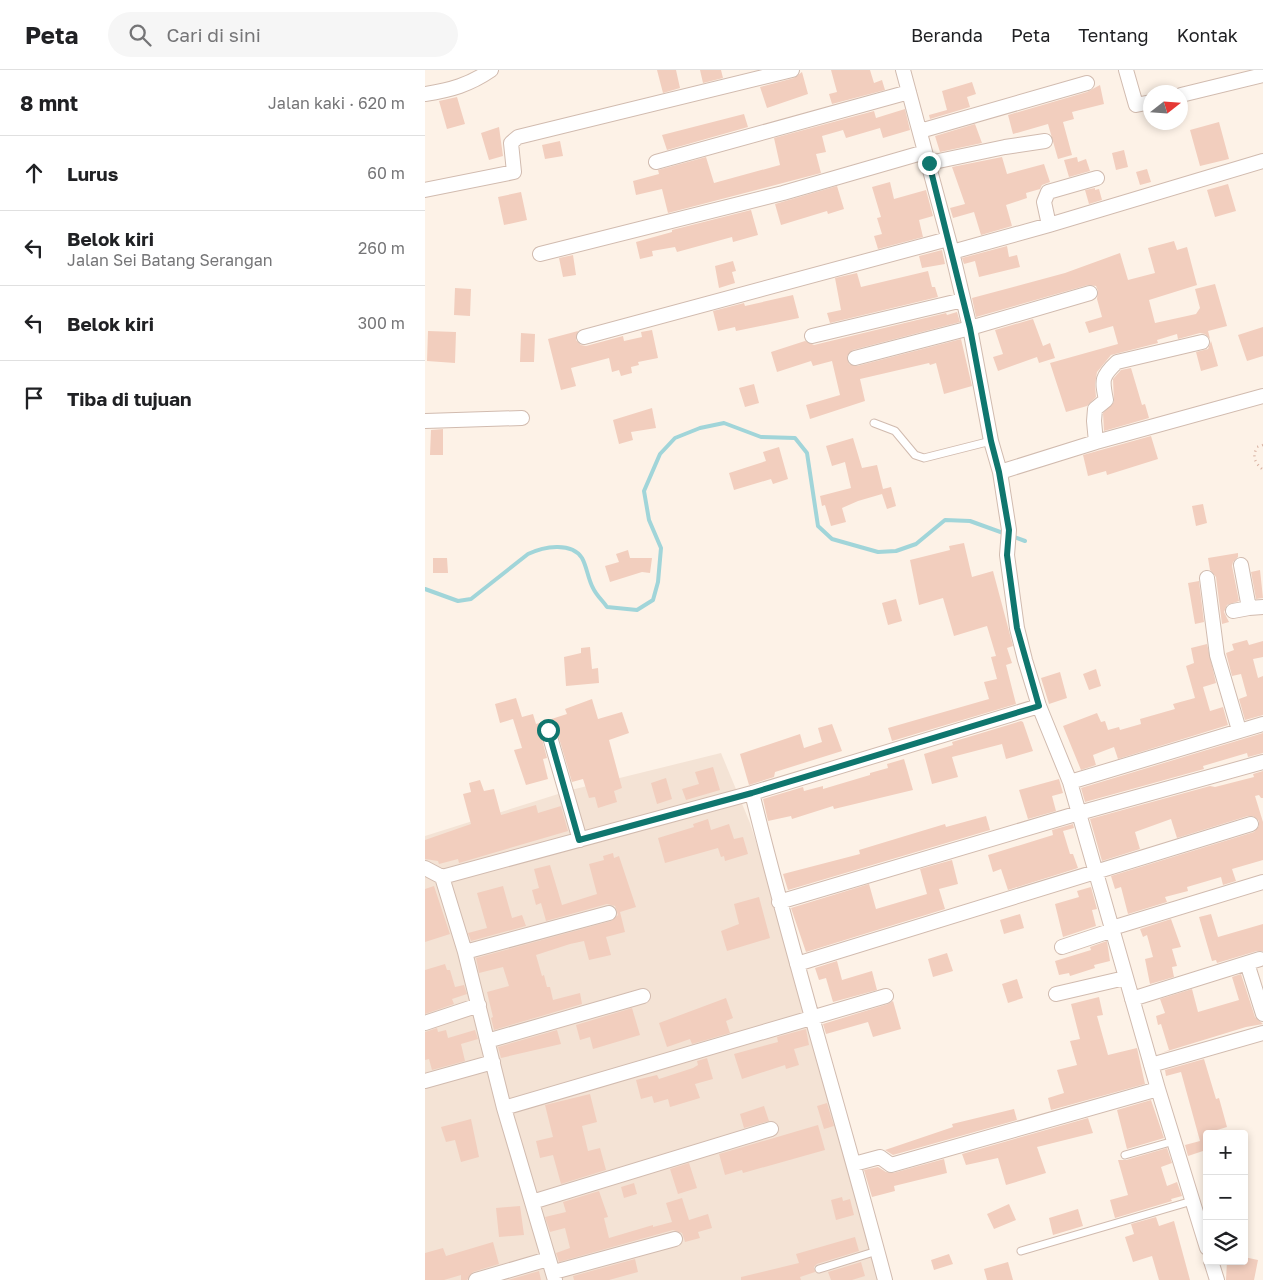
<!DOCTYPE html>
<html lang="id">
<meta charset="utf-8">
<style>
:root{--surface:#fff;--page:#f6f6f6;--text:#202124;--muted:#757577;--line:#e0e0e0}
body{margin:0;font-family:"Golos Text",sans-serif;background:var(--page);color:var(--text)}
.controls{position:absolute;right:15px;bottom:15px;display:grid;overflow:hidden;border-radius:5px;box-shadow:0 2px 8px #0003}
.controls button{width:45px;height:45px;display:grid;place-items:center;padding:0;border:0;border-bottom:1px solid var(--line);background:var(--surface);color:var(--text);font:25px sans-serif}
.compass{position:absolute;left:718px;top:15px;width:45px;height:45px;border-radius:50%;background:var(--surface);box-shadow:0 2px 8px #0003;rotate:73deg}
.stop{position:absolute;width:15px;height:15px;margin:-11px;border:4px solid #0f766e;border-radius:50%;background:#fff}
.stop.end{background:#0f766e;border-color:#fff;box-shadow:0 1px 5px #0008}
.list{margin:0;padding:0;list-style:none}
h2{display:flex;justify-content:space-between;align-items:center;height:65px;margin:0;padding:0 20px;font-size:21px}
h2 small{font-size:16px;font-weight:400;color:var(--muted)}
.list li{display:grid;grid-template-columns:32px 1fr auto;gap:15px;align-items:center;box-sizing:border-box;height:75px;padding:0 20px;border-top:1px solid var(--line)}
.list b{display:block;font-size:19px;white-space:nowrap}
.list p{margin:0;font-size:16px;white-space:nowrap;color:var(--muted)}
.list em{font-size:16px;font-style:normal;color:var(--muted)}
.icon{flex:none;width:28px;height:28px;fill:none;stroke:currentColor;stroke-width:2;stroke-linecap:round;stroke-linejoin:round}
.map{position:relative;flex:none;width:838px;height:1210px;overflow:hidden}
header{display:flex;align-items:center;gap:30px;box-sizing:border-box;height:70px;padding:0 25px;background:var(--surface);border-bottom:1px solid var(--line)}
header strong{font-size:24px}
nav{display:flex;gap:28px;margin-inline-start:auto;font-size:18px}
.search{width:350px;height:45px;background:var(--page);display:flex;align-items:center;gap:12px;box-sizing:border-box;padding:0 18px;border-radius:28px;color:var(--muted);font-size:19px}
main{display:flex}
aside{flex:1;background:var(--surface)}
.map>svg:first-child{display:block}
.residential{fill:#f4e3d5}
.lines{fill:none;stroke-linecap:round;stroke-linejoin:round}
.stream{stroke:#a1d5d9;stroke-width:4}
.building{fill:#f2cebe}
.service-casing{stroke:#d1bbaf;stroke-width:9}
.minor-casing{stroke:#d1bbaf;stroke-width:16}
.path{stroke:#d8b1a1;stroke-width:2.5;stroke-dasharray:1 4;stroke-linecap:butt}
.service{stroke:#fff;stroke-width:7}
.minor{stroke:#fff;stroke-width:14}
.route{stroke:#0f766e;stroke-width:6}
</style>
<header>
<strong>Peta</strong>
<div class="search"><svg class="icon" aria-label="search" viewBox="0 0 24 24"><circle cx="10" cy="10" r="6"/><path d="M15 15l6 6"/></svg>Cari di sini</div>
<nav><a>Beranda</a><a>Peta</a><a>Tentang</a><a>Kontak</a></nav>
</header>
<main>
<aside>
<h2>8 mnt<small>Jalan kaki · 620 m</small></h2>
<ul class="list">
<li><svg class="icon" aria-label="ahead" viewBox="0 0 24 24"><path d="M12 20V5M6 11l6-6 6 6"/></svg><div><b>Lurus</b></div><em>60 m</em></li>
<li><svg class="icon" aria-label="left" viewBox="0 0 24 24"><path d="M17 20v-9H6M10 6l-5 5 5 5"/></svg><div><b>Belok kiri</b><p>Jalan Sei Batang Serangan</p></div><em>260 m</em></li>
<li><svg class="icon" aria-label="left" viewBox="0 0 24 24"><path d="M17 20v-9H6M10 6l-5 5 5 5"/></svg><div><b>Belok kiri</b></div><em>300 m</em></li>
<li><svg class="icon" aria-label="arrive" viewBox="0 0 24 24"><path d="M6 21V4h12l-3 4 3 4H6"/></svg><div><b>Tiba di tujuan</b></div></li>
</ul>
</aside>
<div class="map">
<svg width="838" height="1210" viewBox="0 0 838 1210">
<rect width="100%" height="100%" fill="#fdf2e7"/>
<path class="residential" d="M296 683 325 753 410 1018 465 1210H0V766L146 720Z"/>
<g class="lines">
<path class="stream" d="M0 519 33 531 46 529 103 484C118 477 146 471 157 488 162 497 163 509 168 518 171 525 178 531 182 537L212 540 228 530 233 512 236 478 224 450 219 421 235 384 250 368 275 358 299 353 336 367 370 368 382 383 393 456 407 469 453 482 471 481 491 474 520 450 545 451 600 471"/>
</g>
<path class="building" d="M232 0H251L255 18 238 23Z
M275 0H296L298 8 278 13Z
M406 0H445L449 13 457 10 460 20 407 34 404 24 412 22Z
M377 2 383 24 342 38 335 17 369 8Z
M547 12 551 24 542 27 545 37 505 49 504 45 522 40 517 21Z
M675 15 679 34 647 42 649 49 638 52 647 85 633 89 623 54 588 64 583 45 662 22Z
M32 27 40 54 22 59 14 31Z
M480 39 485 60 458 68 455 58 421 68 418 60 397 66 401 82 391 84 396 103 243 143 237 119 211 125 208 111 234 104 233 100 281 87 289 113 355 95 349 68 449 41 451 48Z
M319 44 323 57 242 80 237 65Z
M794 52 804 89 775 96 765 60Z
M550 54 557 73 515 82 510 66Z
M74 57 78 86 64 90 56 63Z
M135 71 138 86 120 89 117 75Z
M699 80 703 97 691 100 687 83Z
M577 87 582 104 619 94 625 112 617 115 615 119 601 123 602 128 581 135 587 156 556 165 549 142 528 148 525 138 540 134 527 97Z
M652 87 653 92 661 89 665 101 644 107 639 90Z
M722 99 726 112 715 115 711 102Z
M465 112 469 129 501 120 508 146 494 150 498 167 453 179 449 166 457 164 452 148 456 147 447 117Z
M803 114 811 141 790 147 782 120Z
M412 116 419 139 403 144 402 141 356 155 350 134Z
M670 118V120L674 119 677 130 664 134 660 120Z
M96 122 102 150 79 155 73 127Z
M326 140 333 165 308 172 307 167 252 182 250 177 227 181 228 186 215 189 211 172 247 162V160Z
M749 171 752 180 762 177 772 215 724 230 730 253 771 244 775 238 770 219 790 214 802 256 783 261 785 269 780 264 775 263 753 269 752 264 732 270 733 273 686 285 672 302 670 314 671 327 662 336 641 342 625 293 693 274 688 256 664 263 660 252 677 247 672 229 673 221 671 216 663 215 551 247 547 228 640 203 695 183 703 210 730 203 723 178Z
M582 176 584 187 592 185 595 197 554 207 550 191 539 194 537 188Z
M517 180 520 194 497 198 494 186Z
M148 185 151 205 138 207 134 188Z
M308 191 311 201 307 202 310 213 294 218 290 196Z
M503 201 507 217H510L513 227 405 253 402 243 416 240 410 208 432 203 436 217Z
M30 218 46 219 45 246 29 245Z
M368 225 374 248 311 261 310 257 293 261 288 241 319 233 320 236Z
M532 242 535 252 428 280 422 286 424 294 432 296 536 269 547 316 519 324 511 293 505 295 504 293 435 309 440 331 385 349 381 335 415 325 407 291 388 296 386 291 352 302 346 282 380 271 389 275 521 243 522 245Z
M608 249 618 276 625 273 630 288 614 293 612 287 573 301 568 287 578 284 570 260Z
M838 257V286L822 291 813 265Z
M227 260 233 288 213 292 214 295 206 297 207 303 196 306 194 300 187 302 184 288 146 298 151 316 136 320 123 269 153 261 151 270 156 275 161 276 198 266 199 271 217 267 216 262Z
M3 261 31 262 30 293 2 291Z
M96 263 110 264 109 292H95Z
M786 271 793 296 776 301 771 282 783 279Z
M706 298 717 335 720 334 724 348 679 361 678 343 689 332 688 309 696 300Z
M329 314 334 333 320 337 314 318Z
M227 338 231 358 206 362 208 370 194 374 188 350Z
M18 359V385H5L6 360Z
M726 366 733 389 682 405 681 401 663 406 658 385Z
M428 368 437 398 452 395 458 419 466 417 471 436 462 439 457 424 433 431 417 438 421 452 406 456 400 435 397 436 395 426 426 418 420 392 407 396 401 376Z
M354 377 363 409 348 414 346 409 309 420 304 403 341 391 338 382Z
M778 434 782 453 771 456 767 436Z
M539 473 547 507 568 501 588 576 582 578 587 593 581 595 591 634 467 671 463 658 564 629 559 612 572 609 566 587 571 586 562 556 529 566 518 528 494 535 485 490 525 480 524 476Z
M203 480 205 488H227L225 503 217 502 185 512 180 496 194 492 191 484Z
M813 483V487L808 492 807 496 814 531 802 535 799 542 804 552 797 554 791 507 785 500 783 488Z
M8 488H22L23 503H8Z
M835 500 838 528 831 529 826 502Z
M774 511 779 552 770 554 763 513Z
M471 529 477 551 463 555 457 533Z
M822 570 824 575 838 571V587L828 589 833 608 838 606V645L820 650 814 629 822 626 816 604 807 606 801 583 809 580 807 574Z
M782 574 791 613 778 617 785 641 798 637 803 655 693 689 689 677 668 685 671 695 656 700 638 656 672 643 676 652 680 651 683 660 694 657 695 660 716 654 715 649 750 639 748 634 770 628 761 596 769 593 766 578Z
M165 577 167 599 173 598 174 613 141 616 139 587 156 583V578Z
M671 599 676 616 664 620 658 604Z
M635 602 642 628 624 634 616 608Z
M91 628 97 647 108 644 111 654 142 644 140 639 167 629 173 649 197 642 204 663 184 670 197 718 189 721 192 732 173 738 170 727 164 728 158 709 147 712 131 658 125 651 117 654 114 658 122 688 118 689 123 709 101 715 89 680 97 678 88 649 75 653 70 634Z
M596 651 598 652 608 681 581 689 577 674 527 687 533 707 507 714 499 684 528 675 527 672Z
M407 654 417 681 350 702 349 707 324 715 315 684 375 664 379 678 397 672 393 658Z
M838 663V683L823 687 822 683 778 696 779 699 660 732 656 718Z
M479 689 488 720 409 739 408 736 367 749 366 746 343 751 338 729 378 717 379 721 398 716V719L445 705V703L463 698 462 694Z
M288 697 295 720 261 730 257 719 274 714 270 702Z
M838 701V728H836L834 725 830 726 838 752V790L807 799 811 811 798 815 796 807 762 817 763 821 740 827 742 832 703 844 696 817 690 819 686 806 829 762 834 756V751L828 746H823L752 768 746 749 710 762 715 779 677 791 665 749 785 716 790 717 829 707 828 704Z
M241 708 247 729 232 734 226 713Z
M634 709 638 723 627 726 631 741 603 749 594 720Z
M55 710 59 721 69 719 76 745 111 735 113 743 136 736 143 761 34 793 33 789 14 794 13 791 0 789V770L46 754 38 724 46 722 44 713Z
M561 746 565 760 363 820 358 804 435 784 434 780 500 760 520 754 521 757Z
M283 749 286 760 304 754 309 769 318 767 323 784 300 791 299 786 296 787 293 778 240 793 233 768 269 757 268 754Z
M648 754 649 758 638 761 645 784H648L653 798 583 820 576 799 568 802 563 785 628 765 627 760Z
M188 783 189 788 194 786 211 837 195 842 200 862 181 867 186 885 164 890 159 871 145 874 111 885 117 906 119 905 122 917H125L128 930 155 923 157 934 69 960 66 948 68 947 62 922 84 916 78 897 54 903 51 888 186 851 193 845 190 836 182 834 121 851 116 833 111 835 107 820 114 818 109 799 125 795 137 835 172 824 164 794 179 790 178 786Z
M527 790 533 814 514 819 520 839 381 882 366 838 444 814 451 839 502 824 495 799Z
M9 816 25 864 0 872V819Z
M78 816 87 848 97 845 101 856 46 871 43 863 62 858 52 823Z
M666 817 672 839 667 840 671 856 638 867 630 834 654 827 652 821Z
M334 827 345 868 302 881 296 861 314 854 309 834Z
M595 844 599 858 579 864 575 850Z
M786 844 793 867 838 854V881H832L792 893 791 890 787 891 774 847Z
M746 849 756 877 747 879 752 896 747 897 749 907 725 914 720 889 728 887 722 865 718 867 715 859Z
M682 871 685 891 669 895 670 898 645 906 644 903 634 905 630 891 666 880 665 877Z
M522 883 528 901 508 907 503 889Z
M412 891 417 910 447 901 452 920 408 932 401 908 394 910 390 898Z
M20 894 22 900H25L30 917 39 915 42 924 27 929 29 934 0 944V900Z
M816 904 830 947 838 954 821 957 736 983 744 980 736 954 733 955 731 946 740 943 735 929 767 919 773 942 814 930 807 907Z
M592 909 598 928 583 933 577 914Z
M674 927 678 945 672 946 683 985 712 978 720 1014 626 1040 623 1028 639 1023 632 1000 652 995 645 971 655 969 646 934Z
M301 928 308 948 301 951 305 963 267 974 265 969 242 977 234 953Z
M468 931 476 959 448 967 443 952 401 964 398 954 463 934Z
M207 938 215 965 168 979 165 967 155 970 151 955Z
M12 958 13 962 21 960 23 968 50 960 53 969 36 974 40 991 7 1000 4 989 0 990V962Z
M381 959 384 975 369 979 374 995 361 999 360 995 317 1009 309 984 353 972 352 967Z
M132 960 136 974 76 988 73 977Z
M282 988 288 1009 270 1014 275 1028 245 1037 243 1029 229 1033 227 1026 216 1029 211 1010 232 1005 234 1009 268 998 273 995 272 991Z
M779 989 791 1029 794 1028 802 1057 782 1063V1085H779L778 1081 763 1086 760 1075 775 1071 756 1002 741 1006 740 1000Z
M165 1024 172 1052 157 1056 163 1081 175 1078 181 1100 136 1114 128 1085 115 1088 111 1071 128 1067 120 1035Z
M726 1030 739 1068 702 1079 692 1040Z
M402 1033 409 1056 399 1059 392 1036Z
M339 1036 344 1051 319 1058 315 1044Z
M589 1039 592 1050 468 1085 460 1080 528 1057 527 1054Z
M663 1048 668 1063 612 1077 621 1103 581 1115 573 1088 541 1095 537 1084Z
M46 1049 54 1087 36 1092 30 1070 21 1072 16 1057Z
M393 1055 400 1080 318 1103 317 1100 300 1105 294 1084Z
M742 1078 747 1093 736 1097 742 1116 752 1112 757 1126 746 1129 747 1131 690 1148 685 1130 703 1125 693 1090H701Z
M519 1089 522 1103 469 1116 470 1121 447 1127 439 1100 453 1097 461 1102 468 1103Z
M264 1093 272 1118 253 1124 245 1099Z
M209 1113 212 1124 199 1128 196 1117Z
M174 1121 183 1147 179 1148 184 1168 228 1155V1157L247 1152 241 1133 257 1128 264 1150 283 1144 287 1158 273 1162 275 1168 260 1172 257 1163 248 1160 134 1192 131 1183 145 1178 140 1158 125 1162 120 1147 141 1142 138 1132Z
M417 1127 418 1131 425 1129 429 1145 411 1150 406 1130Z
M584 1134 591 1150 569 1159 562 1144Z
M95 1136 99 1165 74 1167 71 1138Z
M653 1139 658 1156 628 1165 624 1148Z
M731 1147 734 1156 749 1151 765 1210H734L727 1186 708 1192 700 1167 709 1164 706 1154Z
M430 1167 434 1181 392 1194 389 1197 390 1202 375 1207 376 1210H316V1207L374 1193 371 1184Z
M68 1172 74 1194 48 1202 42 1210H36V1205L19 1210H0V1183L18 1178 21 1186Z
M524 1184 528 1194 509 1200 506 1190Z
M819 1187 833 1190 829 1210H801L802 1191H819Z
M210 1189 213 1202 184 1210H149L148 1206Z
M436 1192 440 1206 427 1210H406L403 1202Z
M583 1192 588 1210H562L559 1199Z
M114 1201 116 1210H83Z"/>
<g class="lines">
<defs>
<path id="service" d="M449 353 470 361 490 385 499 388 566 371
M700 1085 749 1071
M596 1181 767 1131
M394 1199 452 1181"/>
<path id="minor" d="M478 0 527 182 545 258 566 371 575 402 584 460 582 485 592 558 600 590 614 636 645 712 733 1019 782 1178
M701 0 711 35 726 32
M0 24C26 20 44 15 66 0
M756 25 838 5
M495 61 662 13
M231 92 484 22
M504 93 580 77 620 71
M0 120 89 102 86 73 93 67 367 0
M624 155 619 132 623 122 672 108
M527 182 624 155 838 91
M115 184 358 123 500 82
M387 266 538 230
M159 267 523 169
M430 288 545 258 665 223
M0 351 97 348
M671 372 669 351 670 339 681 330C677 310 676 307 692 292L777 272
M575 402 671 372 838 326
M816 495 824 538 838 537
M782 508 792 585 814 660
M808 541 824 538
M123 660 155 770
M645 712 838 654
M327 723C367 886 417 1047 460 1210
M0 798 17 807 40 882 79 1038 130 1210
M17 807 327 723 614 636
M354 832 654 743 838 692
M687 858 838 812
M637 877 688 860
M40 882 184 843
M822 893 838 944
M372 894 826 754
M631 924 700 908
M707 929 835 889
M0 953 54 935
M62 971 218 926
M726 995 838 963
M0 1011 68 992
M79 1038 461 926
M429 1094 455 1087 466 1095 733 1019
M107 1132 346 1059
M786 1191 792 1210
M129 1202 250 1169
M51 1210 123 1189"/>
</defs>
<use href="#service" class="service-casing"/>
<use href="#minor" class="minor-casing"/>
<path class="path" d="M838 375 832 377C827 387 830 393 838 400"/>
<use href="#service" class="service"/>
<use href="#minor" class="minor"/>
</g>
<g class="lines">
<path class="route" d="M123 660 154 770 327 723 614 636 592 558 582 485 584 460 574 402 566 371 545 258 504 93"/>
</g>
</svg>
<div class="controls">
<button>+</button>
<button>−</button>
<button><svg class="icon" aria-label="layers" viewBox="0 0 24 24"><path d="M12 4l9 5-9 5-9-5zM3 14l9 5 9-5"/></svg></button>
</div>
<svg class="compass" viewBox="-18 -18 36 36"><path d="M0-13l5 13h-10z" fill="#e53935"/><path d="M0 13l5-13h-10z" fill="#757577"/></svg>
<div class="stop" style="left:123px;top:660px"></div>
<div class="stop end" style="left:504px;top:93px"></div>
</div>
</main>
